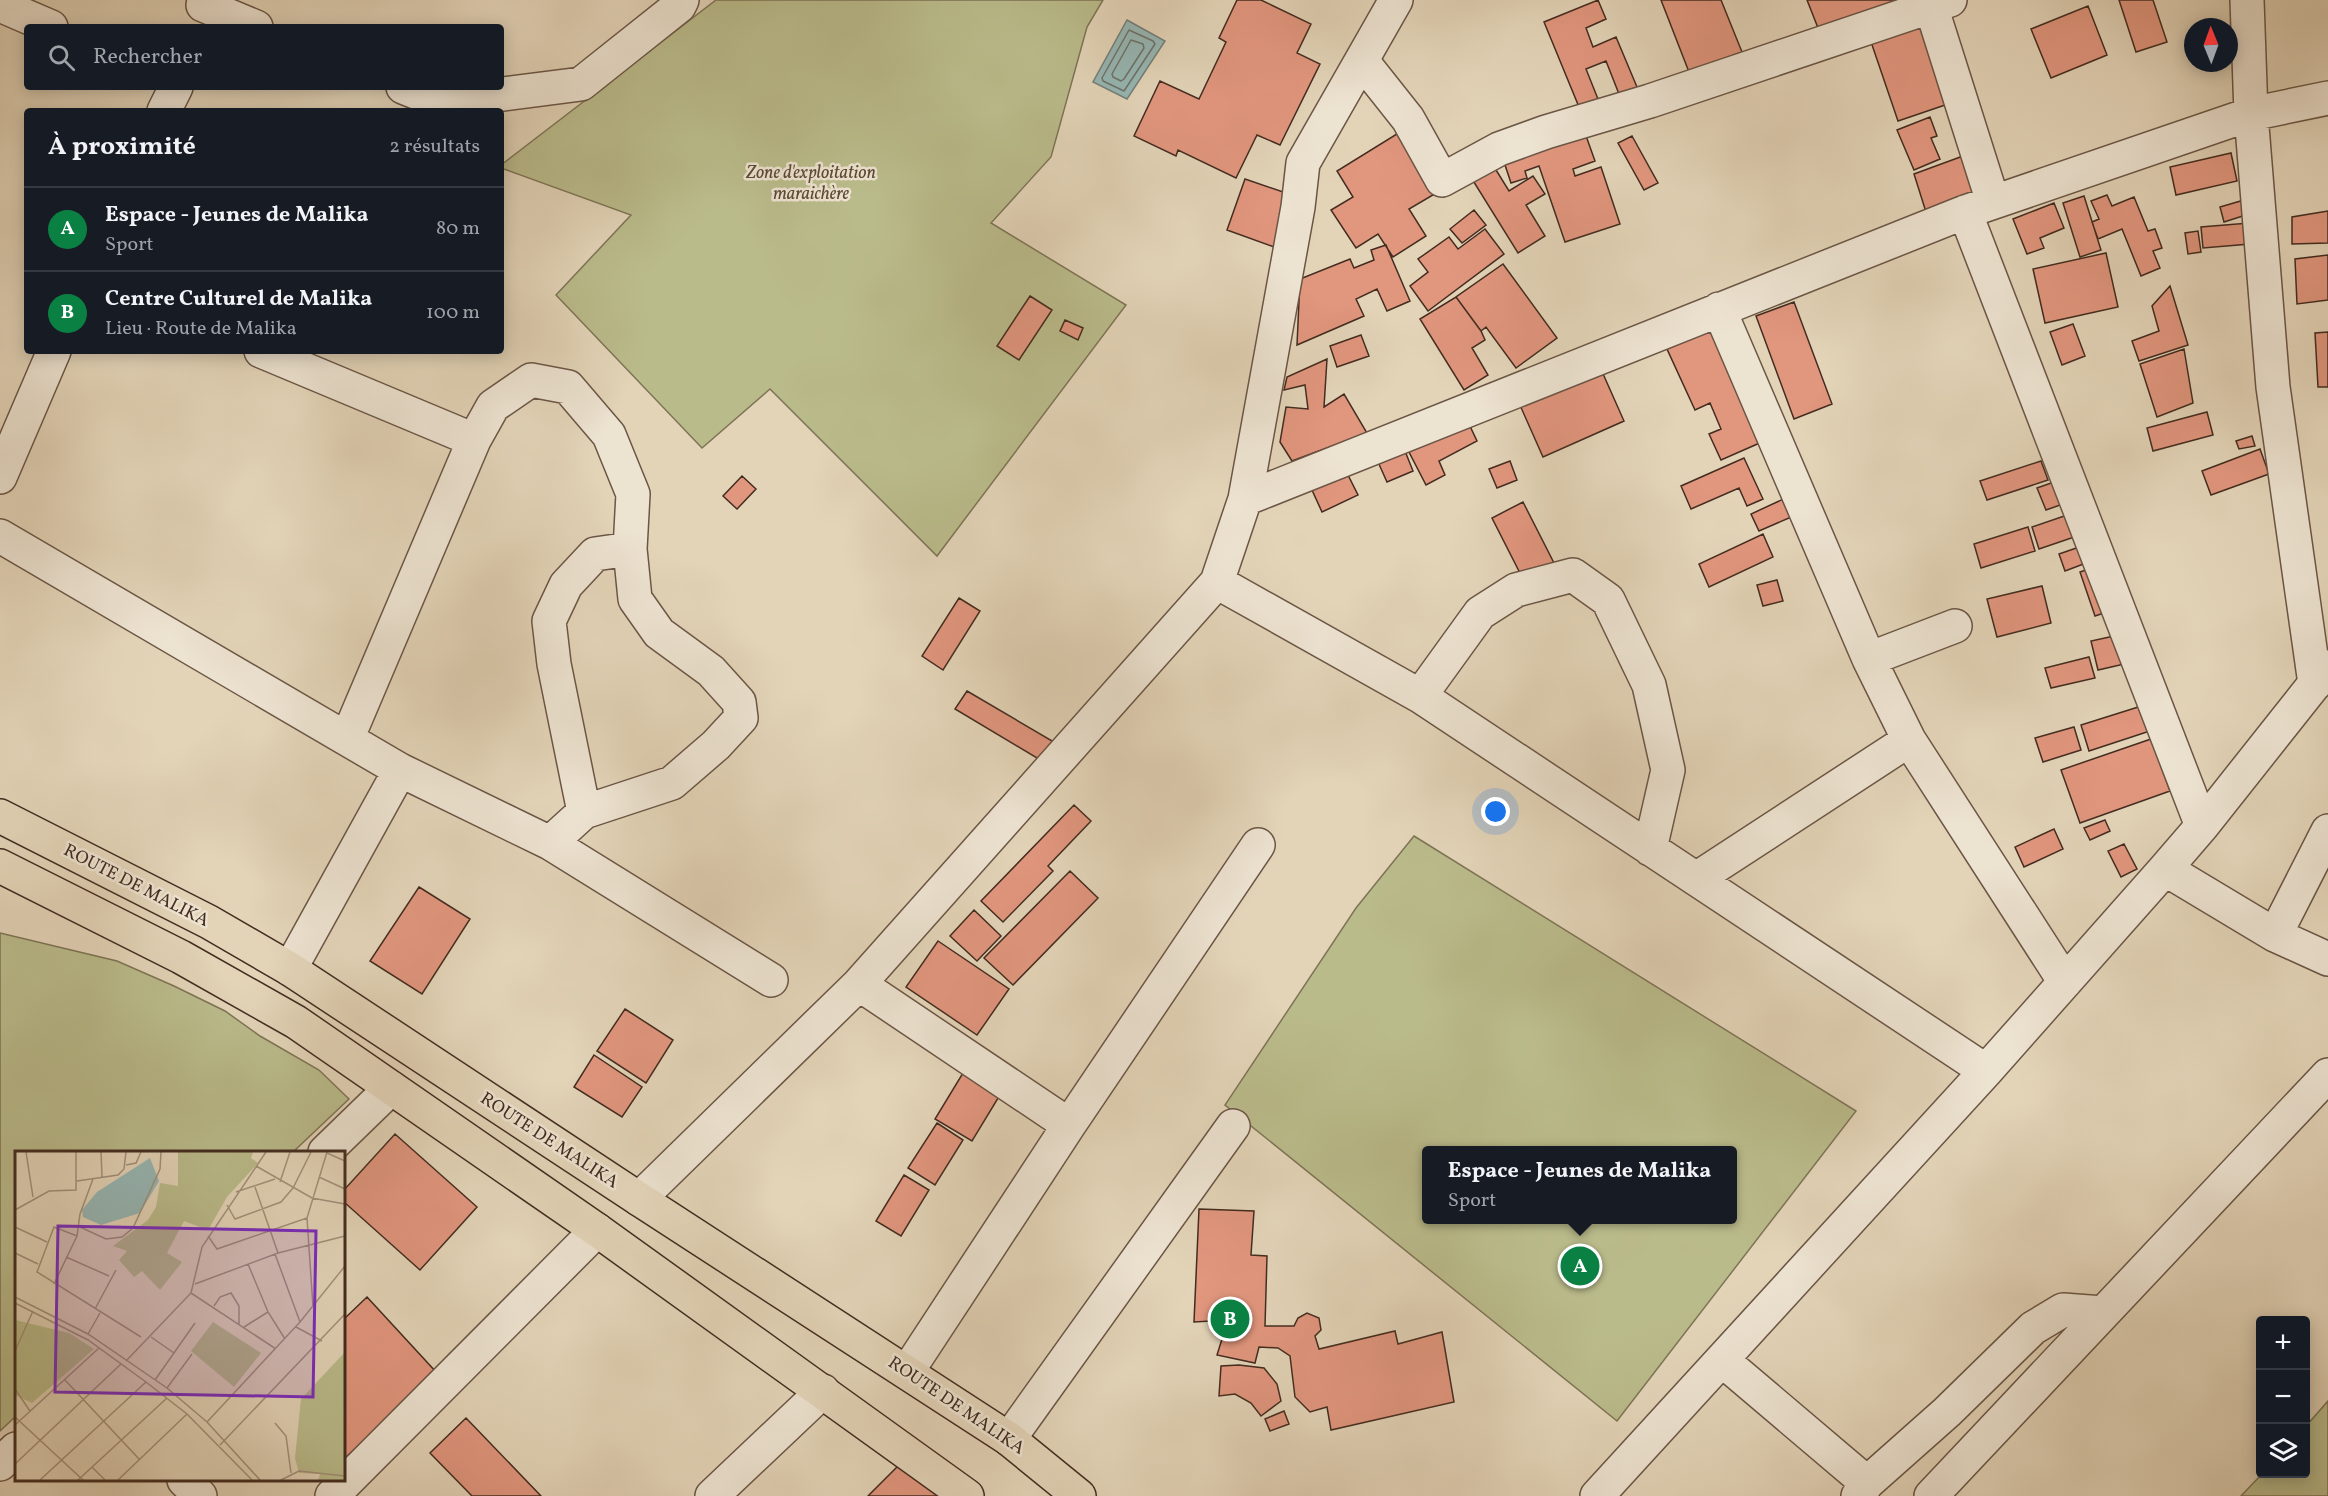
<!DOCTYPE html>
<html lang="fr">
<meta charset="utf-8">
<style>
:root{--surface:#171b24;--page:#242831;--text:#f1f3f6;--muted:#9ea1a6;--line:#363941;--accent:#0b8043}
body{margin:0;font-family:Vollkorn,serif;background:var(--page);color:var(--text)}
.controls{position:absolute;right:18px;bottom:18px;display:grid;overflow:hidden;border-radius:6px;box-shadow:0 3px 15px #0003}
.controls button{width:54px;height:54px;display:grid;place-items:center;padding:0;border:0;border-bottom:2px solid var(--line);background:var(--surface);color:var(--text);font:30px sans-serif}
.compass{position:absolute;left:2184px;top:18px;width:54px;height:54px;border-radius:50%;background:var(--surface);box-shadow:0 3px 15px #0003;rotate:359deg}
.you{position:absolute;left:1496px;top:812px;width:21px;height:21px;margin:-15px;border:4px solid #fff;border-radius:50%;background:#1a73e8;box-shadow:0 0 0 9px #1a73e833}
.badge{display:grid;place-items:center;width:39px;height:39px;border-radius:50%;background:var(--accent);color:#fff;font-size:20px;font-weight:700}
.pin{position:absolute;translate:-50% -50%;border:3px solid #fff;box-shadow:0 2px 6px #0006}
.popup{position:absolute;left:1422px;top:1146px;width:315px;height:78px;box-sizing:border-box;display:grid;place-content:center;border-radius:6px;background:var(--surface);filter:drop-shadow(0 2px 4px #0005);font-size:20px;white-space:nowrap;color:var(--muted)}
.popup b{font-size:22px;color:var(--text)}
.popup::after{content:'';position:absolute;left:50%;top:100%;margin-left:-12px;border:12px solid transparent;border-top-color:var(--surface)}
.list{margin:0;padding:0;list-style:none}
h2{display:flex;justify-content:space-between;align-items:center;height:78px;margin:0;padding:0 24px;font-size:26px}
h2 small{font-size:20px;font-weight:400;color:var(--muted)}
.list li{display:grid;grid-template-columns:39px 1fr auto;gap:18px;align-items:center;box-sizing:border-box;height:84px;padding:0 24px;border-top:2px solid var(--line)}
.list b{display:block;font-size:22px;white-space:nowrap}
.list p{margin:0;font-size:20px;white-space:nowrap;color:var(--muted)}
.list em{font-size:20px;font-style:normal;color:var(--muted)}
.icon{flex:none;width:33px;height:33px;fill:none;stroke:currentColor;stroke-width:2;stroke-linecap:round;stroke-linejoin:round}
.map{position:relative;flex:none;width:2328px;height:1496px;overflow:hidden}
.search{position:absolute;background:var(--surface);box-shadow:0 3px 15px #0003;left:24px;top:24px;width:480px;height:66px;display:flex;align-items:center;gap:15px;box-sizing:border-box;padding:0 21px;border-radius:6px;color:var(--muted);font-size:22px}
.panel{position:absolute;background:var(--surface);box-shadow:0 3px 15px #0003;left:24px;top:108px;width:480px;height:246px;border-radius:6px}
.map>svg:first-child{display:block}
.green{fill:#babb8b;stroke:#7e7456;stroke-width:1.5;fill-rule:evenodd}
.water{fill:#96b7b5;stroke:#757f79;stroke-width:1.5}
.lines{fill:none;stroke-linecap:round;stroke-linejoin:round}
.shore{stroke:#6c726a;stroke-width:1.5}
.building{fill:#e1967e;stroke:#432c20;stroke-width:1.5}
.minor-casing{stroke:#6b5646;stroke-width:36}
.major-casing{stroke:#432c20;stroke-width:36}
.minor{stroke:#ede3d1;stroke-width:33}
.major{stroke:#e3d4b8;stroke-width:33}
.labels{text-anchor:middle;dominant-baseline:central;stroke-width:5;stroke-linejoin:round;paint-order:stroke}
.park-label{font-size:18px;font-style:italic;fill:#5b4935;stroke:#ede3d1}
.street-label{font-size:18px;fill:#432c20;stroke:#ede3d1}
.inset-road{fill:none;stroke:#a3917b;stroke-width:1.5}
.view{fill:#7b2cbf;fill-opacity:0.15;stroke:#7b2cbf;stroke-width:3}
.inset-edge{fill:none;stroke:#432c20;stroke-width:3}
</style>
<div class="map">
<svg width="2328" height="1496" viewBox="0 0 2328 1496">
<rect width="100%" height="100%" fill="#e3d4b8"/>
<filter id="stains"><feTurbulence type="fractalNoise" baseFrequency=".00333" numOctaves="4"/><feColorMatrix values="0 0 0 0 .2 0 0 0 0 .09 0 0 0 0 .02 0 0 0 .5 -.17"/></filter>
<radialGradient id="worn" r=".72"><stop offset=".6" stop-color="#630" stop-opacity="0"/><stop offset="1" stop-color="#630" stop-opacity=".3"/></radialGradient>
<path class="green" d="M716 0H1103L1087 27 1051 157 991 223 1126 305 937 556 770 389 702 448 556 295 631 215 501 168V165Z
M1414 836 1856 1111 1617 1421 1225 1105 1356 908ZM1427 1150H1733V1220H1427Z
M0 933 117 961 174 986 225 1011 260 1036 319 1070 349 1099 293 1152H16V1416L0 1431Z
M2328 1401V1496H2241L2262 1474H2306V1426Z"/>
<path class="water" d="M1127 20 1165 41 1127 99 1093 82Z"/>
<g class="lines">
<path class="shore" d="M1129 30 1153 41 1155 44 1124 91 1103 81 1102 78Z
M1131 40 1143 44 1144 48 1124 79 1121 81 1113 77 1112 74Z"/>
</g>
<path class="building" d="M1237 0H1261L1311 24 1297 53 1320 64 1280 145 1257 135 1236 178 1178 150 1176 156 1134 136 1160 81 1199 99 1226 42 1219 38Z
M1598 0 1606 19 1586 28 1593 47 1616 37 1637 87 1619 94 1606 61 1586 69 1598 99 1579 107 1544 22Z
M1661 0H1721L1742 52 1689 72Z
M1807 0H1900L1820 33Z
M2119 0H2153L2167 42 2136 52Z
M2088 6 2107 55 2051 78 2031 29Z
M1925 17 1954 102 1898 121 1869 36Z
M1930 117 1937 136 1931 138 1940 159 1914 170 1897 130Z
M1400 132 1438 192 1409 209 1426 236 1393 257 1378 234 1356 248 1331 210 1353 197 1337 171Z
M1585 133 1595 161 1573 169 1575 176 1601 167 1620 224 1565 242 1539 166 1525 171 1527 178 1511 183 1503 159Z
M1632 136 1658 183 1644 190 1618 143Z
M2231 153 2237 181 2176 195 2170 167Z
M1963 156 1980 193 1926 212 1914 174Z
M1488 157 1509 191 1533 176 1545 194 1526 205 1545 236 1518 253 1467 171Z
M1245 179 1292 195 1274 247 1227 230Z
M2107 195 2112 206 2134 197 2148 231 2155 229 2162 248 2153 251 2160 268 2141 276 2122 229 2098 239 2092 222 2099 219 2091 201Z
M2084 196 2101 250 2080 257 2063 203Z
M2244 200 2249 214 2224 222 2220 207Z
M2054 203 2064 228 2040 238 2044 248 2027 254 2013 219Z
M1474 210 1486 225 1462 243 1450 229Z
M2328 211V243L2292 244V217Z
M2249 223 2250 244 2203 248 2201 227Z
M1485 229 1504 254 1428 311 1410 286 1428 272 1418 259 1449 237 1458 249Z
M2198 231 2201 252 2188 254 2185 233Z
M1386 245 1410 301 1387 311 1377 289 1356 299 1364 316 1297 345 1300 279 1350 259 1354 268 1374 260 1371 250Z
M2106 253 2118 307 2045 323 2033 269Z
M2328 255V300L2297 304 2295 259Z
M1503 264 1557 338 1516 368 1486 327 1481 331 1456 297Z
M2170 286 2188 345 2139 361 2132 341 2159 331 2152 306Z
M1030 296 1052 310 1019 360 997 346Z
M1456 297 1481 331 1485 340 1472 348 1488 375 1464 390 1420 319Z
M1794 302 1832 404 1794 419 1756 316Z
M1065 320 1083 328 1078 340 1060 331Z
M2073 324 2085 356 2062 365 2050 332Z
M1720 325 1771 438 1721 460 1709 434 1721 429 1710 403 1695 410 1667 349Z
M2328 332V387H2318L2315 333Z
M1361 335 1369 356 1337 367 1330 346Z
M2184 349 2193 403 2157 417 2140 364Z
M1327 359 1324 407 1344 394 1367 433 1292 461 1280 442 1286 407 1308 409 1305 385 1284 390 1287 377Z
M1600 367 1624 421 1543 457 1519 403Z
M2207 412 2213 435 2153 451 2147 428Z
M1468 422 1477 441 1439 461 1445 475 1426 485 1409 452Z
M2252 436 2255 446 2239 449 2236 441Z
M2260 449 2269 474 2211 495 2202 471Z
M1405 451 1413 471 1387 482 1378 462Z
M1744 458 1763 499 1747 506 1739 488 1691 509 1681 486Z
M1510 461 1517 480 1497 488 1489 469Z
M2041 461 2048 480 1987 500 1980 481Z
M1347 473 1358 495 1322 512 1312 490Z
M742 476 756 489 737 509 723 496Z
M2054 482 2063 504 2046 510 2037 488Z
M1790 496 1798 514 1759 531 1751 514Z
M1523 502 1554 563 1523 579 1492 518Z
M2076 512 2083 534 2039 549 2032 527Z
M2028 527 2035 551 1981 568 1974 544Z
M1763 534 1773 557 1709 587 1699 564Z
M2088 544 2094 560 2065 571 2059 554Z
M2098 566 2113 610 2095 616 2080 572Z
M1777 580 1783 601 1763 606 1757 585Z
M2042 586 2051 623 1997 637 1987 599Z
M959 598 980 611 943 670 922 656Z
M2128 633 2133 662 2098 670 2091 641Z
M2089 657 2095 678 2051 688 2045 668Z
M967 691 1059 745 1047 764 955 709Z
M2151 703 2159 728 2089 751 2081 725Z
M2074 727 2081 750 2043 762 2035 738Z
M2151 739 2170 791 2080 823 2061 770Z
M1074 805 1091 821 1048 866 1053 871 1003 922 981 901Z
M2105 820 2110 831 2090 840 2084 828Z
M2054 829 2063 849 2024 867 2015 847Z
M2124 844 2137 869 2121 877 2108 851Z
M1070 871 1098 898 1013 985 984 958Z
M419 887 470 919 422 994 370 961Z
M974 910 1001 936 977 961 950 936Z
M938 941 1009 989 977 1035 906 987Z
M625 1009 673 1040 646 1083 597 1051Z
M594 1055 642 1087 622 1117 574 1087Z
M966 1068 1003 1090 972 1141 935 1119Z
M937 1123 963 1140 935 1185 908 1168Z
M395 1134 477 1207 420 1270 344 1202V1190Z
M904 1175 929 1190 901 1236 876 1221Z
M1199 1209 1254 1211 1251 1255 1267 1256 1265 1326H1294L1298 1318 1307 1313 1319 1318 1321 1330 1315 1336 1319 1349 1395 1331 1398 1344 1442 1332 1454 1402 1331 1430 1327 1407 1310 1412 1295 1397 1290 1356 1278 1348 1259 1347 1255 1363 1217 1355 1228 1320 1194 1322Z
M367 1297 437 1373 344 1459V1319Z
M1239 1365 1264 1368 1277 1384 1281 1401 1261 1416 1251 1403 1235 1394 1219 1396 1221 1366Z
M1284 1411 1289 1424 1270 1431 1265 1419Z
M466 1418 541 1496H472L430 1453Z
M903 1461 944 1496H868Z"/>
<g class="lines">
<defs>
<path id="minor" d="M1929 0 1993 202
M2247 0 2251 114 2273 387 2315 684
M0 5 51 27
M203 5 256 27
M1362 61 1408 119 1442 180 1499 149 1546 132 1650 101 1950 0
M403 87 440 102 581 84 679 6 682 0
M164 111 176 87
M1965 212 2202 826
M1719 309 1869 659 1909 740 2065 982
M261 351 474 440
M0 477 54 351
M1245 499 1965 212 2251 114 2328 98
M0 536 400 770 550 843 771 980
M1217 582 1420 696 1986 1071
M1869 659 1955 626
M1420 696 1480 613 1516 590 1573 575 1608 600 1649 685 1668 770 1650 849
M347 739 474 440 493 406 531 380 568 387 609 435 633 494 630 549 635 599 659 633 711 671 739 702 741 718 716 745 672 783 584 812 550 843
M584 812 554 664 549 621 566 585 595 554 630 549
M2165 869 2275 935 2328 959
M1696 879 1909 740
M2275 935 2328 831
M290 969 400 770
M859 984 1069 1125
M325 1152 391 1088
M639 1199 859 984 1217 582 1245 499 1298 207 1303 163 1396 0
M1722 1360 1867 1483
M907 1372 1069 1125 1258 845
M1009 1439 1233 1126
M0 1464 16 1449
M184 1480 200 1496
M332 1496 597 1230
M712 1496 823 1391
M1597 1496 1986 1071 2165 869 2202 826 2328 667
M1858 1496 1867 1483 1947 1412 2033 1328 2063 1310 2103 1313
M1931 1496 2328 1075"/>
<path id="major" d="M0 816 209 922 290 969 639 1199 1009 1439 1079 1496
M0 866 181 957 296 1022 597 1230 967 1496"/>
</defs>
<use href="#minor" class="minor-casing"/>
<use href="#major" class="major-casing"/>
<use href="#minor" class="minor"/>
<use href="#major" class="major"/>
</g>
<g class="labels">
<g class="park-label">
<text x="811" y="173">Zone d'exploitation<tspan x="811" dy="21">maraichère</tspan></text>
</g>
<g class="street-label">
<text transform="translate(136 886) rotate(27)">ROUTE DE MALIKA</text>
<text transform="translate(549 1141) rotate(33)">ROUTE DE MALIKA</text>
<text transform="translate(956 1406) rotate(34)">ROUTE DE MALIKA</text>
</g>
</g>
<g transform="translate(15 1151)">
<rect width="330" height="330" fill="#e3d4b8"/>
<path d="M163 1H238L236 7 243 12 212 46 193 79 169 70 152 102 167 111 145 139 127 120 119 126 104 109 112 100 98 95 133 69 141 56 145 32 163 35ZM0 169 54 182 79 198 17 252 0 244ZM198 171 246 202 219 236 176 200ZM330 201V329H303L305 323 284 322 280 307 286 248Z" fill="#babb8b"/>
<path d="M135 7 144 30 125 62 86 74 68 66 67 59 82 41Z" fill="#96b7b5"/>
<path class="inset-road" d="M11 1 18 46M86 1 87 26M312 2 330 10M111 14 121 12 126 1M241 15 297 47 330 53M304 26 330 38M78 28 65 63 62 85 39 76 22 121 126 186M62 30 103 24 109 18 111 1M265 31 275 1M240 36 263 102M221 41 260 28M212 54 220 68 266 51 278 37 296 1M0 59 34 40 61 39V1M0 76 32 91M65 76 91 88 107 86 118 77 145 18 146 1M193 85 202 98 292 67M0 102 23 113M260 103 285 171M51 106 94 125M233 113 253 161 270 188M39 133 62 85M180 133 263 102 330 85M176 142 261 198M0 146 73 183 152 237 192 271 245 329M0 152 73 189 131 231 172 263 237 329M199 155 205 146 216 142 224 155V173M298 156 292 67 312 1M80 158 101 119M229 176 253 161M281 176 307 190M73 183 85 162M136 186 159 202M0 200 18 160M111 210 176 142 187 96 251 1M50 229 125 309M140 229 180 172M152 237 177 203M0 238 15 260M0 266 68 329M192 271 285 171 330 115M260 272 271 285 276 322M0 274 84 197M205 294 330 163M0 313 106 213M77 316 90 329M25 329 131 231M63 329 152 247M103 329 172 263M266 329 284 320 330 325"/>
<path class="view" d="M43 75 301 80 298 246 40 241Z"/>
<rect width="330" height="330" class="inset-edge"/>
</g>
<rect width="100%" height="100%" filter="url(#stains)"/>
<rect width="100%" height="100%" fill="url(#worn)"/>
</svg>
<div class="controls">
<button>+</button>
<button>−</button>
<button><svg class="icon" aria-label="layers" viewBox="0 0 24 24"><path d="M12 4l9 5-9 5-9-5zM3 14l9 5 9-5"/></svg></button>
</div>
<svg class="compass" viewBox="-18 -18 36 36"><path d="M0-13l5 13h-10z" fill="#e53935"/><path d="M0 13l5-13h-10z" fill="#9ea1a6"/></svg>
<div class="you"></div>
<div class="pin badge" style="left:1580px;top:1266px">A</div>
<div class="popup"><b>Espace - Jeunes de Malika</b>Sport</div>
<div class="pin badge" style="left:1230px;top:1319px">B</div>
<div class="search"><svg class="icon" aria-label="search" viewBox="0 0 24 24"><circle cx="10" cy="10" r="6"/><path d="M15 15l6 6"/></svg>Rechercher</div>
<section class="panel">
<h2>À proximité<small>2 résultats</small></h2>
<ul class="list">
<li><span class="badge">A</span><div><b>Espace - Jeunes de Malika</b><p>Sport</p></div><em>80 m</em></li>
<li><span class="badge">B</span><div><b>Centre Culturel de Malika</b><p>Lieu · Route de Malika</p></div><em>100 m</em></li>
</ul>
</section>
</div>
